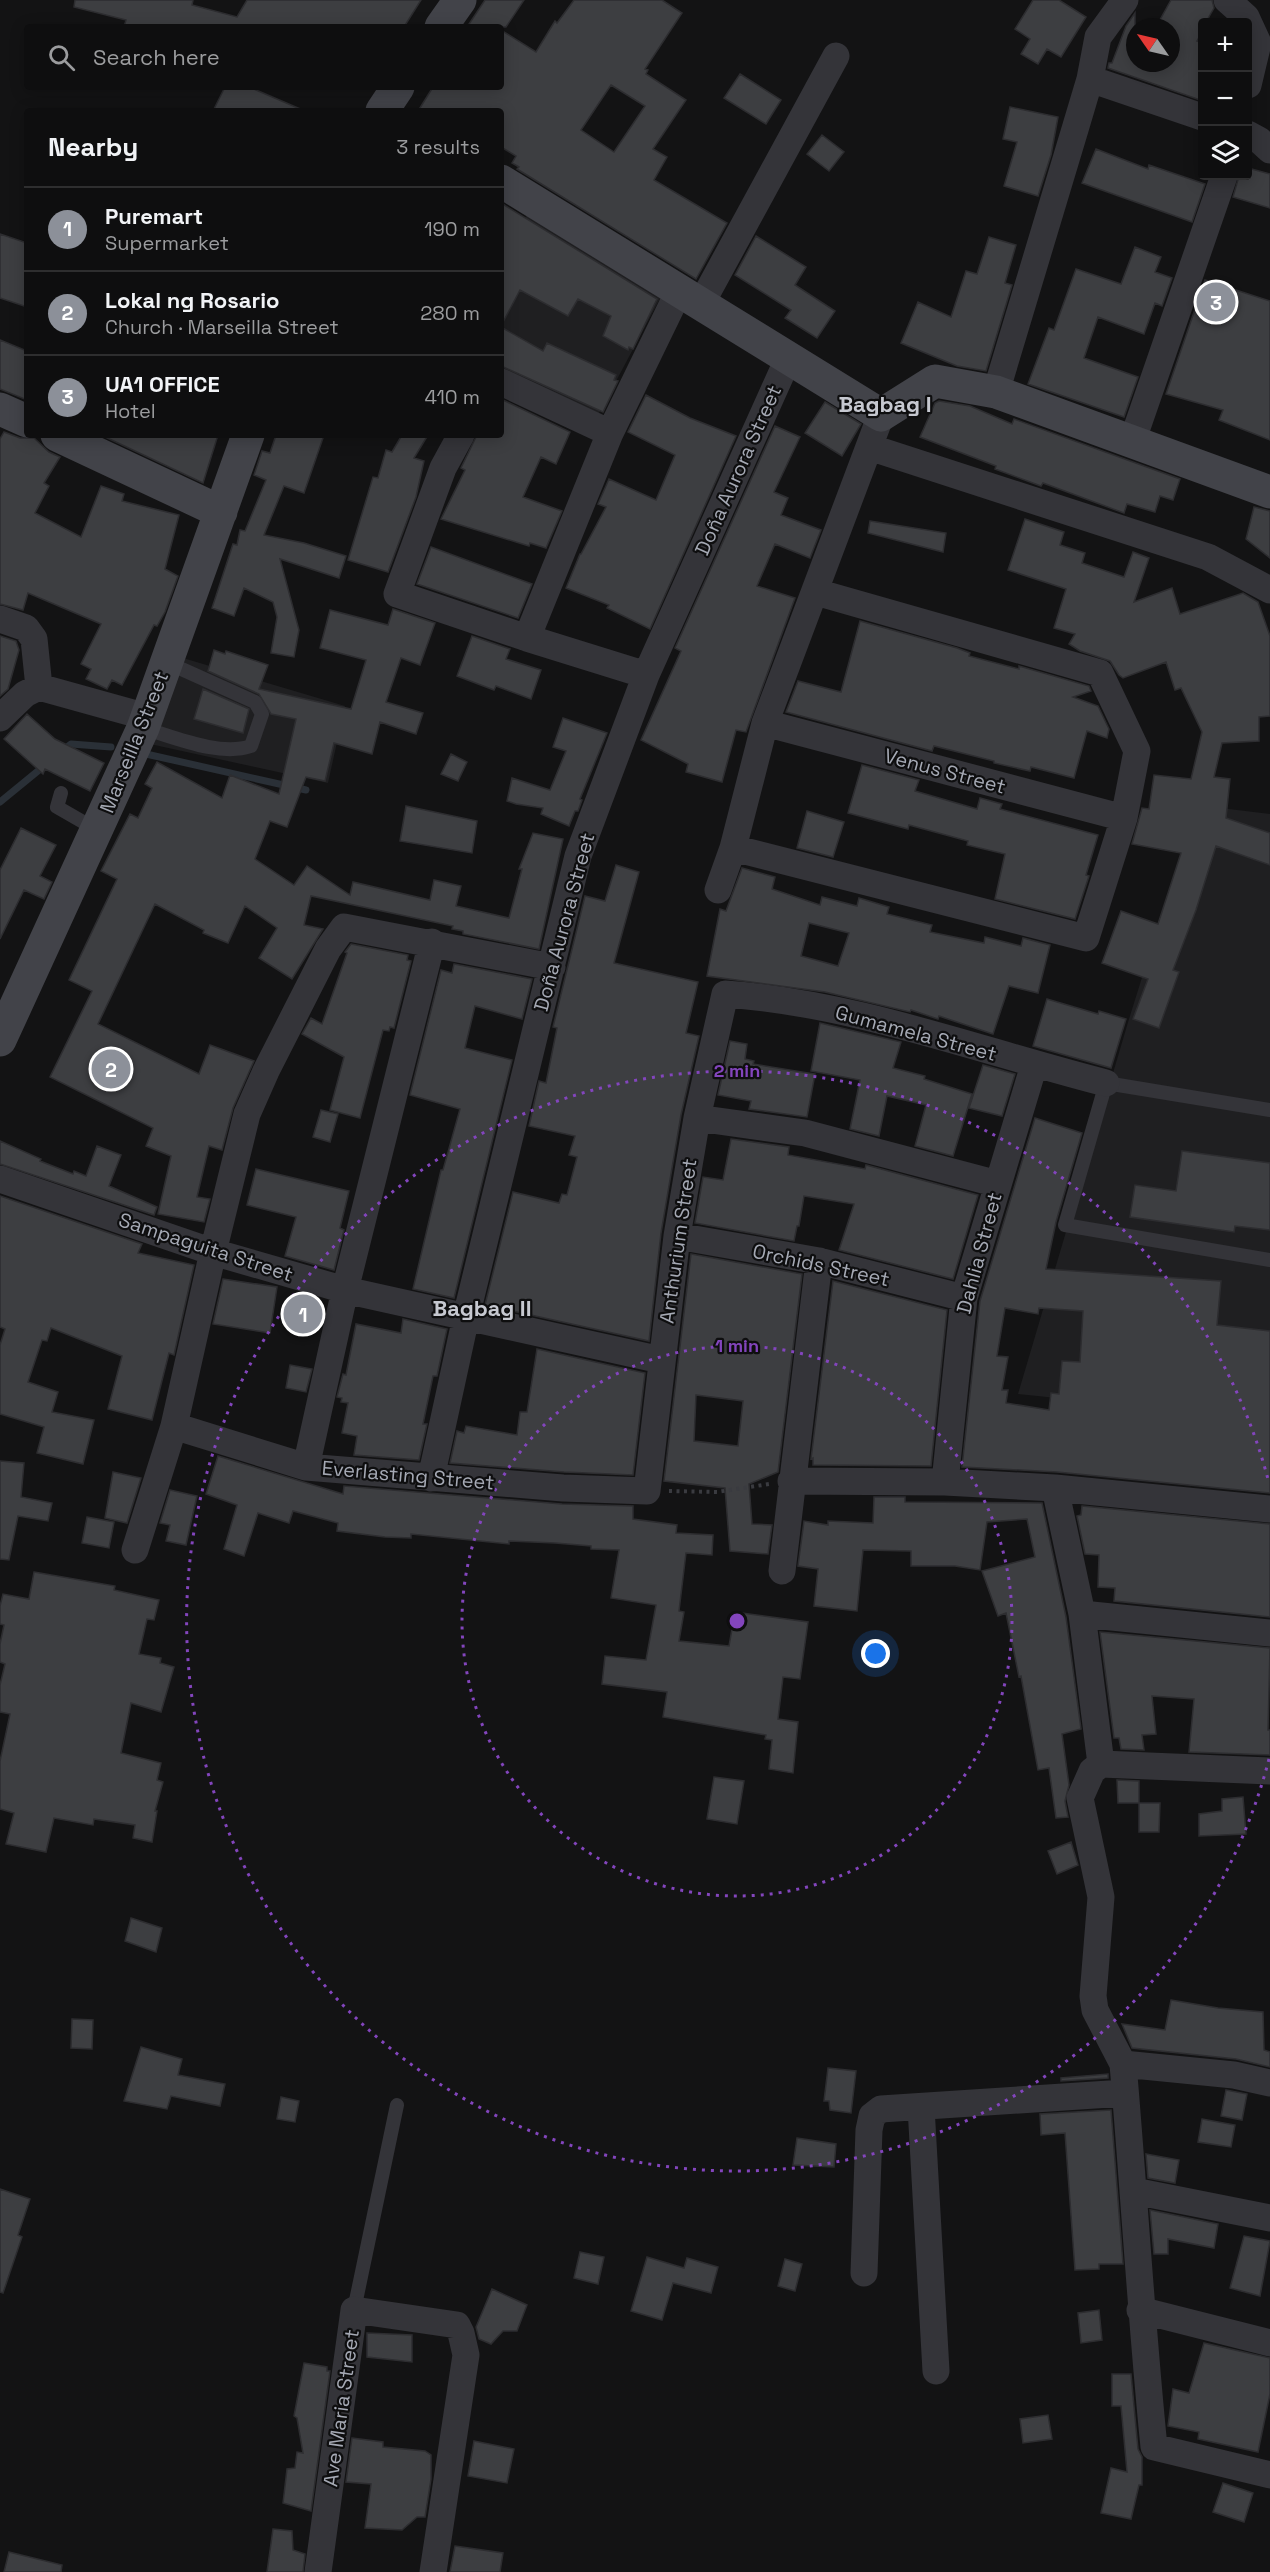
<!DOCTYPE html>
<meta charset="utf-8">
<style>
:root{--surface:#0e0e0f;--page:#171718;--text:#f1f3f6;--muted:#9b9c9e;--line:#2e2e2f;--accent:#8c9099}
body{margin:0;font-family:"Space Grotesk",sans-serif;background:var(--page);color:var(--text)}
.controls{position:absolute;right:18px;top:18px;display:grid;overflow:hidden;border-radius:6px;box-shadow:0 3px 15px #0003}
.controls button{width:54px;height:54px;display:grid;place-items:center;padding:0;border:0;border-bottom:2px solid var(--line);background:var(--surface);color:var(--text);font:30px sans-serif}
.compass{position:absolute;left:1126px;top:18px;width:54px;height:54px;border-radius:50%;background:var(--surface);box-shadow:0 3px 15px #0003;rotate:304deg}
.you{position:absolute;left:876px;top:1654px;width:21px;height:21px;margin:-15px;border:4px solid #fff;border-radius:50%;background:#1a73e8;box-shadow:0 0 0 9px #1a73e833}
.badge{display:grid;place-items:center;width:39px;height:39px;border-radius:50%;background:var(--accent);color:#fff;font-size:20px;font-weight:700}
.pin{position:absolute;translate:-50% -50%;border:3px solid #fff;box-shadow:0 2px 6px #0006}
.list{margin:0;padding:0;list-style:none}
h2{display:flex;justify-content:space-between;align-items:center;height:78px;margin:0;padding:0 24px;font-size:26px}
h2 small{font-size:20px;font-weight:400;color:var(--muted)}
.list li{display:grid;grid-template-columns:39px 1fr auto;gap:18px;align-items:center;box-sizing:border-box;height:84px;padding:0 24px;border-top:2px solid var(--line)}
.list b{display:block;font-size:22px;white-space:nowrap}
.list p{margin:0;font-size:20px;white-space:nowrap;color:var(--muted)}
.list em{font-size:20px;font-style:normal;color:var(--muted)}
.icon{flex:none;width:33px;height:33px;fill:none;stroke:currentColor;stroke-width:2;stroke-linecap:round;stroke-linejoin:round}
.map{position:relative;flex:none;width:1270px;height:2572px;overflow:hidden}
.search{position:absolute;background:var(--surface);box-shadow:0 3px 15px #0003;left:24px;top:24px;width:480px;height:66px;display:flex;align-items:center;gap:15px;box-sizing:border-box;padding:0 21px;border-radius:6px;color:var(--muted);font-size:22px}
.panel{position:absolute;background:var(--surface);box-shadow:0 3px 15px #0003;left:24px;top:108px;width:480px;height:330px;border-radius:6px}
.map>svg:first-child{display:block}
.built{fill:#1f1f21}
.lines{fill:none;stroke-linecap:round;stroke-linejoin:round}
.stream{stroke:#2a3037;stroke-width:7}
.building{fill:#3d3e41;stroke:#2d2d30;stroke-width:1.5;fill-rule:evenodd}
.path{stroke:#3a3b40;stroke-width:4;stroke-dasharray:3 4.5;stroke-linecap:butt}
.lane{stroke:#343439;stroke-width:14}
.street{stroke:#343439;stroke-width:27}
.secondary{stroke:#424349;stroke-width:33}
.ring{fill:none;stroke:#8345bd;stroke-width:3;stroke-dasharray:3 6}
.labels{text-anchor:middle;dominant-baseline:central;stroke-width:4.5;stroke-linejoin:round;paint-order:stroke}
.street-label{font-size:20px;fill:#a5a9b4;stroke:#0e0e0f}
.quarter-label{font-size:22px;font-weight:bold;fill:#c6c8d0;stroke:#0e0e0f}
.centre{fill:#8345bd;stroke:#0e0e0f;stroke-width:3}
.ring-label{font-size:18px;text-anchor:middle;font-weight:bold;fill:#8345bd;stroke:#0e0e0f;stroke-width:4.5;stroke-linejoin:round;paint-order:stroke}
</style>
<div class="map">
<svg width="1270" height="2572" viewBox="0 0 1270 2572">
<rect width="100%" height="100%" fill="#131314"/>
<path class="built" d="M530 208 664 291 598 415 501 370V271Z
M183 658 345 706 328 783 150 744Z
M1196 805 1270 814V1420L1018 1394 1129 1019Z"/>
<g class="lines">
<path class="stream" d="M62 751 71 744 111 747
M146 754 306 790
M0 802 44 766"/>
</g>
<path class="building" d="M75 0H193L192 5 237 17 247 0H421L404 27H124L126 20 74 7Z
M485 0H524L506 27H467Z
M574 0H662L682 13 645 69 648 70 646 74 686 100 653 149 667 157 654 180 727 223 696 279 517 169 519 167 512 163 516 156 501 147V111H418L433 87H501V30L536 52 555 21 557 23ZM611 85 645 106 614 152 581 130Z
M1033 0H1059L1086 17 1061 57 1047 49 1038 64 1021 54 1030 39 1015 29Z
M1171 0H1212L1214 8 1206 22H1203V30L1197 41 1203 43V101L1108 68 1109 63H1112L1126 26 1135 13V63H1171V27H1156Z
M740 74 781 100 766 124 724 98Z
M225 87H249L305 111H213Z
M1010 107 1058 117 1051 155 1038 196 1004 186 1017 142 1003 139Z
M822 135 844 152 829 171 807 154Z
M1096 149 1148 169 1149 165 1205 184 1192 222 1082 183Z
M1248 168 1270 174V208L1233 197 1239 176H1248Z
M501 203 657 299 633 349 629 347 628 350 603 336 611 316 578 299 568 316 520 290 501 326Z
M0 234 27 243V307L0 298Z
M756 236 806 267 795 285 835 311 817 338 785 318 791 310 735 275Z
M989 237 1016 245 1005 283 1012 285 986 371 957 366 901 343 918 302 951 317 966 271 977 274Z
M1135 247 1161 257 1155 272 1172 278 1162 306 1155 303 1144 334 1098 317 1084 358 1138 377 1124 417 1028 384 1049 328 1054 330 1076 269 1121 284Z
M1205 280 1270 301V440L1219 420 1223 410 1166 394Z
M501 327 543 351 547 343 616 375 614 380 618 381 603 412 501 366Z
M0 340 27 351V400L0 389Z
M646 395 690 418 736 436 650 629 607 608 609 605 566 588 580 554H581L606 507 598 504 609 479 656 500 675 455 628 432Z
M501 399 570 432 556 464 541 457 523 497 562 511 546 548 530 543 529 546 441 519 465 470 461 468 477 435H501Z
M939 401 970 406 1012 424 1014 419 1180 479 1173 500 1160 496 1155 512 1127 504 1124 513 1043 483 1041 486 995 469 996 466 920 437 935 403Z
M825 402 861 424 842 456 805 433Z
M775 426 800 437 774 492 788 498 781 515 821 530 810 558 775 544 757 586 795 598 746 732 736 730 722 782 686 772 688 764 641 740 681 651 675 648Z
M4 432 20 438H34L49 452 60 457 44 483 49 486 35 513 81 537 101 486 124 494 122 501 179 515 165 569 178 576 165 612 157 626 154 625 122 685 112 680 107 689 86 679 91 669 81 664 101 624 28 593 23 610 0 604V439Z
M101 435H218L203 483Z
M276 435H324L304 493 284 486 264 535 304 543 346 556 339 578 280 559 299 630 294 657 271 653 277 617 273 602 244 588 234 616 212 608 233 544 237 545 240 530 245 531 266 480 254 475 262 451 270 453Z
M402 435H428L414 458 424 461 416 497 388 572 348 560 373 477 378 478 386 450 392 452Z
M1254 507 1270 511V558L1246 539Z
M1025 519 1064 532 1060 545 1085 553 1082 563 1124 577 1133 552 1149 558 1134 602 1172 588 1180 614 1243 593 1258 602 1270 636V716L1259 717V741L1222 743 1214 777 1230 779 1226 818 1270 833V865L1216 846 1196 910 1173 970 1179 972 1159 1028 1133 1019 1148 979 1102 963 1121 911 1158 924 1181 853 1132 844 1142 808 1149 809 1154 775 1191 779 1202 732 1181 688 1175 690 1166 662 1123 678 1119 675 1110 661 1080 651 1069 644 1075 634 1054 628 1066 589 1008 570Z
M870 521 946 533 943 552 868 533Z
M431 547 532 584 518 618 417 584Z
M393 609 435 623 420 665 401 658 386 702 423 713 416 734 380 722 372 754 334 743 325 781 306 777 287 827 270 821 255 859 294 885 307 866 350 895 353 882 430 900 434 880 461 886 456 906 509 918 522 869H519L533 833 563 839 539 949 463 934V931L452 929 453 926 311 896 304 925 323 929 292 979 259 958 277 928 245 906 228 943 203 933 204 930 155 904 98 1024 199 1074 210 1045 254 1061 233 1108 222 1150 209 1146 197 1197 210 1199 204 1222 158 1214 171 1156 146 1146 153 1128 50 1077 92 991 69 980 117 879 101 871 130 814 138 818 152 788 145 784 157 762 222 798 230 775 279 794 296 719 271 714 259 694 208 671 214 650 225 654 226 651 268 665 259 689 351 709 366 660 320 648 330 610 388 625Z
M860 621 957 648 970 653 969 656 1019 669V666L1089 686 1091 691 1073 697 1098 706 1109 729 1107 738 1087 731 1074 778 1031 767 1030 771 994 763V761L934 746 932 751 786 712 798 681 841 692Z
M0 636 16 641 19 650 8 689 0 696Z
M472 636 510 649 506 659 541 670 531 699 496 686 494 690 457 676Z
M203 689 249 709 243 733 194 719Z
M27 714 55 739 104 763 90 791 45 769 43 774 4 739Z
M563 718 607 733 580 799 582 800 578 811H575L569 826 541 814 543 808 516 804 507 801 512 778 550 790 566 751 553 747Z
M451 754 467 762 458 781 441 774Z
M862 765 919 780 915 791 977 809 980 798 1002 804 1000 809 1098 835 1086 875 1089 876 1075 919 995 899 1005 854 967 845 968 841 909 825 908 829 848 813Z
M406 806 477 821 472 853 400 841Z
M807 811 844 822 833 857 797 848Z
M21 828 56 845 40 876 52 882 44 899 24 890 0 939V870Z
M616 865 639 872 614 963 698 982 686 1033 699 1036 681 1115 661 1233 649 1341 485 1305 513 1192 559 1203 562 1194 567 1195 577 1157 569 1155 575 1136 529 1126 539 1081 546 1083 557 1028 553 1027 585 896 605 901Z
M742 868 775 877 772 889 820 905 822 897 857 906 859 898 889 907 887 914 932 925 930 932 984 943 985 937 1021 946 1023 938 1050 945 1038 993 1009 986 993 1034 939 1016 938 1019 911 1010 910 1012 825 992 707 976 720 909 726 911ZM809 923 849 933 838 966 801 956Z
M351 944 408 955 407 960 411 961 394 1028 390 1027 389 1031 383 1030 360 1118 330 1110 344 1057 302 1034 311 1018 322 1024 347 953 345 952Z
M454 964 532 979 522 1019 475 1006 465 1048 512 1060 454 1298 413 1289 441 1170H443L460 1109 410 1095 441 970 452 973Z
M1047 999 1098 1014 1099 1011 1126 1019 1111 1068 1033 1046Z
M820 1023 901 1042 893 1068 925 1076 924 1079 972 1094 953 1156 915 1146 926 1105 887 1096 879 1136 850 1129 860 1080 811 1071Z
M730 1041 747 1044 745 1059 754 1061 753 1064 815 1074 807 1117 749 1109 751 1101 718 1095Z
M983 1065 1015 1074 1002 1116 969 1108Z
M321 1110 338 1114 330 1142 313 1137Z
M1035 1118 1082 1133 1056 1222 1046 1269 1221 1281 1217 1325 1270 1331V1493L1057 1472 962 1467 980 1301ZM1005 1308 1038 1314 1039 1308 1083 1311 1080 1362 1062 1361 1059 1394 1051 1393 1049 1410 1006 1403 1008 1390H1002L1008 1357 997 1356Z
M731 1139 789 1147 788 1155 865 1169 866 1165 978 1195 953 1279 839 1250 854 1204 804 1196 799 1226H797L794 1241 695 1223 703 1177 723 1180Z
M0 1141 41 1159 40 1161 73 1174 74 1171 86 1176 97 1146 121 1155 109 1186 157 1207 154 1215 0 1164Z
M1182 1151 1270 1163V1230L1235 1226 1234 1232 1130 1217 1135 1185 1176 1191Z
M256 1169 349 1191 340 1228 344 1230 334 1270 285 1256 296 1217 247 1205Z
M0 1196 142 1244 138 1253 194 1265 174 1355 169 1353 152 1420 108 1409 122 1356 51 1328 47 1341 42 1340 28 1382 58 1392 52 1412 94 1420 83 1464 37 1453 44 1427 0 1414V1345L5 1329 0 1327Z
M691 1254 802 1274 778 1472 749 1484 752 1524 772 1525 768 1554 730 1551 725 1488 664 1481ZM696 1395 743 1401 738 1446 694 1441Z
M223 1279 277 1287 270 1333 213 1324Z
M833 1281 947 1310 931 1466 813 1465V1458L811 1459Z
M403 1319 447 1329 437 1376H433L423 1424H427L419 1460 354 1455 357 1436 342 1433 348 1403 341 1402 342 1398 337 1397 343 1374 346 1375 356 1324 401 1333Z
M537 1349 645 1373 633 1475 564 1472 450 1463 457 1431 464 1433 466 1426 517 1435 520 1412H527Z
M290 1365 312 1369 306 1392 286 1388Z
M218 1456 343 1494 344 1486 562 1504 633 1506V1519L677 1525 676 1533 713 1535 712 1555 686 1553 679 1611 684 1612 679 1641 729 1646 735 1612 808 1622 800 1679 783 1677 778 1719 798 1722 793 1773 769 1769 772 1740 765 1739 766 1735 663 1717 667 1692 602 1684 605 1656 646 1660 656 1605 611 1598 619 1550 591 1549V1546L555 1543 509 1541V1544L411 1534V1538L385 1537 337 1531 338 1523 293 1511 289 1523 258 1513 244 1556 224 1549 237 1505 206 1494Z
M0 1461 24 1463 21 1497 52 1503 48 1521 18 1516 9 1560 0 1559Z
M113 1472 141 1478 127 1523 105 1518Z
M170 1490 197 1496 186 1545 166 1541 170 1525 160 1523Z
M874 1497H905V1502L1042 1503 1066 1617 1081 1729 1062 1734 1069 1785 1065 1801 1068 1817 1056 1818 1049 1768 1038 1770 1021 1676 1019 1677 1006 1613 998 1616 982 1571 1035 1557 1027 1519 987 1522 980 1570 955 1566H911V1551L863 1550 857 1611 814 1606 818 1569 798 1566 804 1521 828 1525V1521L873 1523Z
M1082 1506 1270 1524V1617L1114 1601 1115 1588 1098 1587 1099 1555 1085 1554 1077 1516 1081 1515Z
M87 1517 114 1522 109 1548 82 1543Z
M34 1572 115 1586 114 1590 159 1600 154 1620 147 1619 139 1654 161 1658 160 1663 174 1667 161 1712 131 1703 121 1753 161 1763 157 1780 163 1782 155 1811H157L152 1842 133 1838 135 1825 94 1819 93 1825 54 1818 46 1852 6 1844 14 1813 0 1809V1761L10 1714 0 1712V1685L5 1664 0 1662V1644L4 1625 0 1624V1606L3 1594 29 1599Z
M1100 1632 1270 1648 1268 1730H1270V1755L1189 1752 1194 1699 1152 1696 1156 1734 1142 1735 1144 1750 1121 1749 1119 1738H1114Z
M714 1777 744 1781 737 1824 707 1819Z
M1117 1780 1139 1781V1803H1118Z
M1243 1797 1246 1834 1199 1836V1814L1222 1811V1799Z
M1139 1803H1160L1159 1832H1139Z
M1071 1842 1078 1865 1057 1874 1048 1851Z
M131 1918 162 1928 156 1952 125 1941Z
M1171 2000 1218 2008 1263 2012 1264 2050 1270 2052V2067L1236 2059 1132 2048 1122 2024 1165 2030Z
M72 2019 93 2020 92 2049 71 2048Z
M141 2047 182 2059 178 2075 225 2084 220 2106 171 2096 167 2109 124 2101Z
M828 2068 856 2071 851 2113 830 2110 829 2101H824Z
M1108 2074V2078L1061 2081V2078Z
M1226 2090 1247 2094 1242 2120 1221 2116Z
M281 2097 299 2101 295 2122 277 2119Z
M1111 2110 1123 2264H1099V2269L1075 2270 1065 2133 1041 2135 1040 2114Z
M1202 2119 1235 2125 1231 2147 1198 2142Z
M797 2138 836 2144 834 2167 793 2165Z
M1146 2154 1179 2160 1175 2183 1148 2178Z
M0 2189 30 2199 18 2235 22 2237 3 2293 0 2292Z
M1150 2210 1218 2224 1214 2248 1168 2239V2254H1154Z
M1244 2236 1270 2241 1260 2296 1230 2288Z
M580 2252 604 2257 598 2284 574 2278Z
M647 2257 684 2268 687 2258 718 2267 711 2293 673 2283 662 2320 631 2311Z
M785 2259 802 2264 795 2291 778 2286Z
M492 2289 527 2305 517 2331H503L491 2344 479 2339 476 2327Z
M1099 2310 1102 2340 1081 2343 1078 2313Z
M367 2333 412 2335V2362L367 2357Z
M1204 2343 1270 2358V2394L1258 2452 1198 2439 1199 2432 1168 2426 1173 2389 1189 2393Z
M304 2363 327 2367V2371H330L311 2511 283 2503 287 2469 295 2468 297 2452 303 2453 297 2418 294 2416Z
M1112 2374H1131L1138 2449 1142 2457V2485H1139L1131 2519 1101 2513 1111 2468 1127 2472 1121 2406H1112Z
M1048 2415 1052 2439 1023 2443 1020 2419Z
M352 2438 383 2442V2447L425 2451 431 2455V2479L425 2517H417L402 2530 365 2528 371 2484 346 2482Z
M474 2441 514 2449 507 2483 468 2476Z
M1223 2483 1253 2493 1244 2522 1213 2512Z
M273 2529 292 2531 293 2550 305 2554 303 2572H267Z
M455 2546 503 2553 500 2572H450Z
M9 2552 62 2565 61 2572H4Z"/>
<g class="lines">
<path class="path" d="M669 1491 717 1492 769 1484"/>
<path class="lane" d="M143 728C174 737 220 757 251 746L262 714 255 702 166 662
M61 793 57 807 97 830
M1270 1110 1106 1083 1065 1225 1270 1260
M354 2310 397 2105"/>
<path class="street" d="M1227 0 1246 17 1258 43 1248 85
M1090 79 1202 117
M1248 134 1259 140 1270 150
M701 304 836 56
M501 382 610 433
M996 392 1076 126 1090 79 1098 37 1125 0
M461 435 443 468 397 594 527 638 610 433 679 291
M1132 442 1224 176
M869 447 1208 557 1270 590
M0 619 26 628 34 639 39 687
M527 638 646 675
M0 718 25 694 39 687 147 717
M765 723 1124 818
M733 848 1086 938 1124 818 1137 751 1100 673 816 592
M718 890 733 848 765 723 881 415
M697 1118 805 1133 998 1184
M0 1179 213 1252 345 1290 661 1360
M677 1236 819 1261 964 1298
M174 1426 306 1467 563 1488 647 1491 677 1236 697 1118 725 994C855 1003 980 1051 1106 1083
M306 1467 345 1290 432 942
M431 1478 466 1317 578 856 646 675 788 359
M791 1481 945 1482 1055 1488 1270 1509
M945 1482 964 1298 1034 1065
M1055 1488 1082 1614
M135 1550 174 1426 213 1252 247 1114 266 1071 328 949 344 927 552 967
M782 1571 819 1261
M1270 1633 1082 1614 1101 1764 1270 1771
M1101 1764 1092 1771 1080 1798 1101 1897 1093 1996 1095 2010 1123 2064
M1270 2083 1234 2075 1123 2064C1134 2191 1141 2319 1154 2447L1270 2475
M921 2107 936 2371
M1134 2191 1270 2218
M864 2273 869 2130 872 2116 881 2109 1125 2093
M1140 2310 1270 2343
M318 2572 354 2310 457 2325 461 2333 466 2355 433 2572"/>
<path class="secondary" d="M441 27 460 0
M382 111 398 87
M501 181 881 415 935 381 996 392 1270 492
M0 409 27 421
M57 435 221 512
M0 1040 143 728 248 435"/>
</g>
<g class="ring">
<circle cx="737" cy="1621" r="275"/>
<path d="M1269 1759A550 550 0 1 1 1269 1483"/>
</g>
<g class="labels">
<g class="street-label">
<text transform="translate(738 470) rotate(-66)">Doña Aurora Street</text>
<text transform="translate(134 742) rotate(-68)">Marseilla Street</text>
<text transform="translate(945 771) rotate(15)">Venus Street</text>
<text transform="translate(564 922) rotate(-75)">Doña Aurora Street</text>
<text transform="translate(916 1033) rotate(15)">Gumamela Street</text>
<text transform="translate(678 1241) rotate(-82)">Anthurium Street</text>
<text transform="translate(206 1247) rotate(18)">Sampaguita Street</text>
<text transform="translate(979 1253) rotate(-75)">Dahlia Street</text>
<text transform="translate(821 1265) rotate(12)">Orchids Street</text>
<text transform="translate(408 1475) rotate(5)">Everlasting Street</text>
<text transform="translate(341 2408) rotate(-82)">Ave Maria Street</text>
</g>
<g class="quarter-label">
<text x="885" y="404">Bagbag I</text>
<text x="482" y="1308">Bagbag II</text>
</g>
</g>
<circle cx="737" cy="1621" r="9" class="centre"/>
<g class="ring-label">
<text x="737" y="1077">2 min</text>
<text x="737" y="1352">1 min</text>
</g>
</svg>
<div class="controls">
<button>+</button>
<button>−</button>
<button><svg class="icon" aria-label="layers" viewBox="0 0 24 24"><path d="M12 4l9 5-9 5-9-5zM3 14l9 5 9-5"/></svg></button>
</div>
<svg class="compass" viewBox="-18 -18 36 36"><path d="M0-13l5 13h-10z" fill="#e53935"/><path d="M0 13l5-13h-10z" fill="#9b9c9e"/></svg>
<div class="you"></div>
<div class="pin badge" style="left:303px;top:1314px">1</div>
<div class="pin badge" style="left:111px;top:1069px">2</div>
<div class="pin badge" style="left:1216px;top:302px">3</div>
<div class="search"><svg class="icon" aria-label="search" viewBox="0 0 24 24"><circle cx="10" cy="10" r="6"/><path d="M15 15l6 6"/></svg>Search here</div>
<section class="panel">
<h2>Nearby<small>3 results</small></h2>
<ul class="list">
<li><span class="badge">1</span><div><b>Puremart</b><p>Supermarket</p></div><em>190 m</em></li>
<li><span class="badge">2</span><div><b>Lokal ng Rosario</b><p>Church · Marseilla Street</p></div><em>280 m</em></li>
<li><span class="badge">3</span><div><b>UA1 OFFICE</b><p>Hotel</p></div><em>410 m</em></li>
</ul>
</section>
</div>
